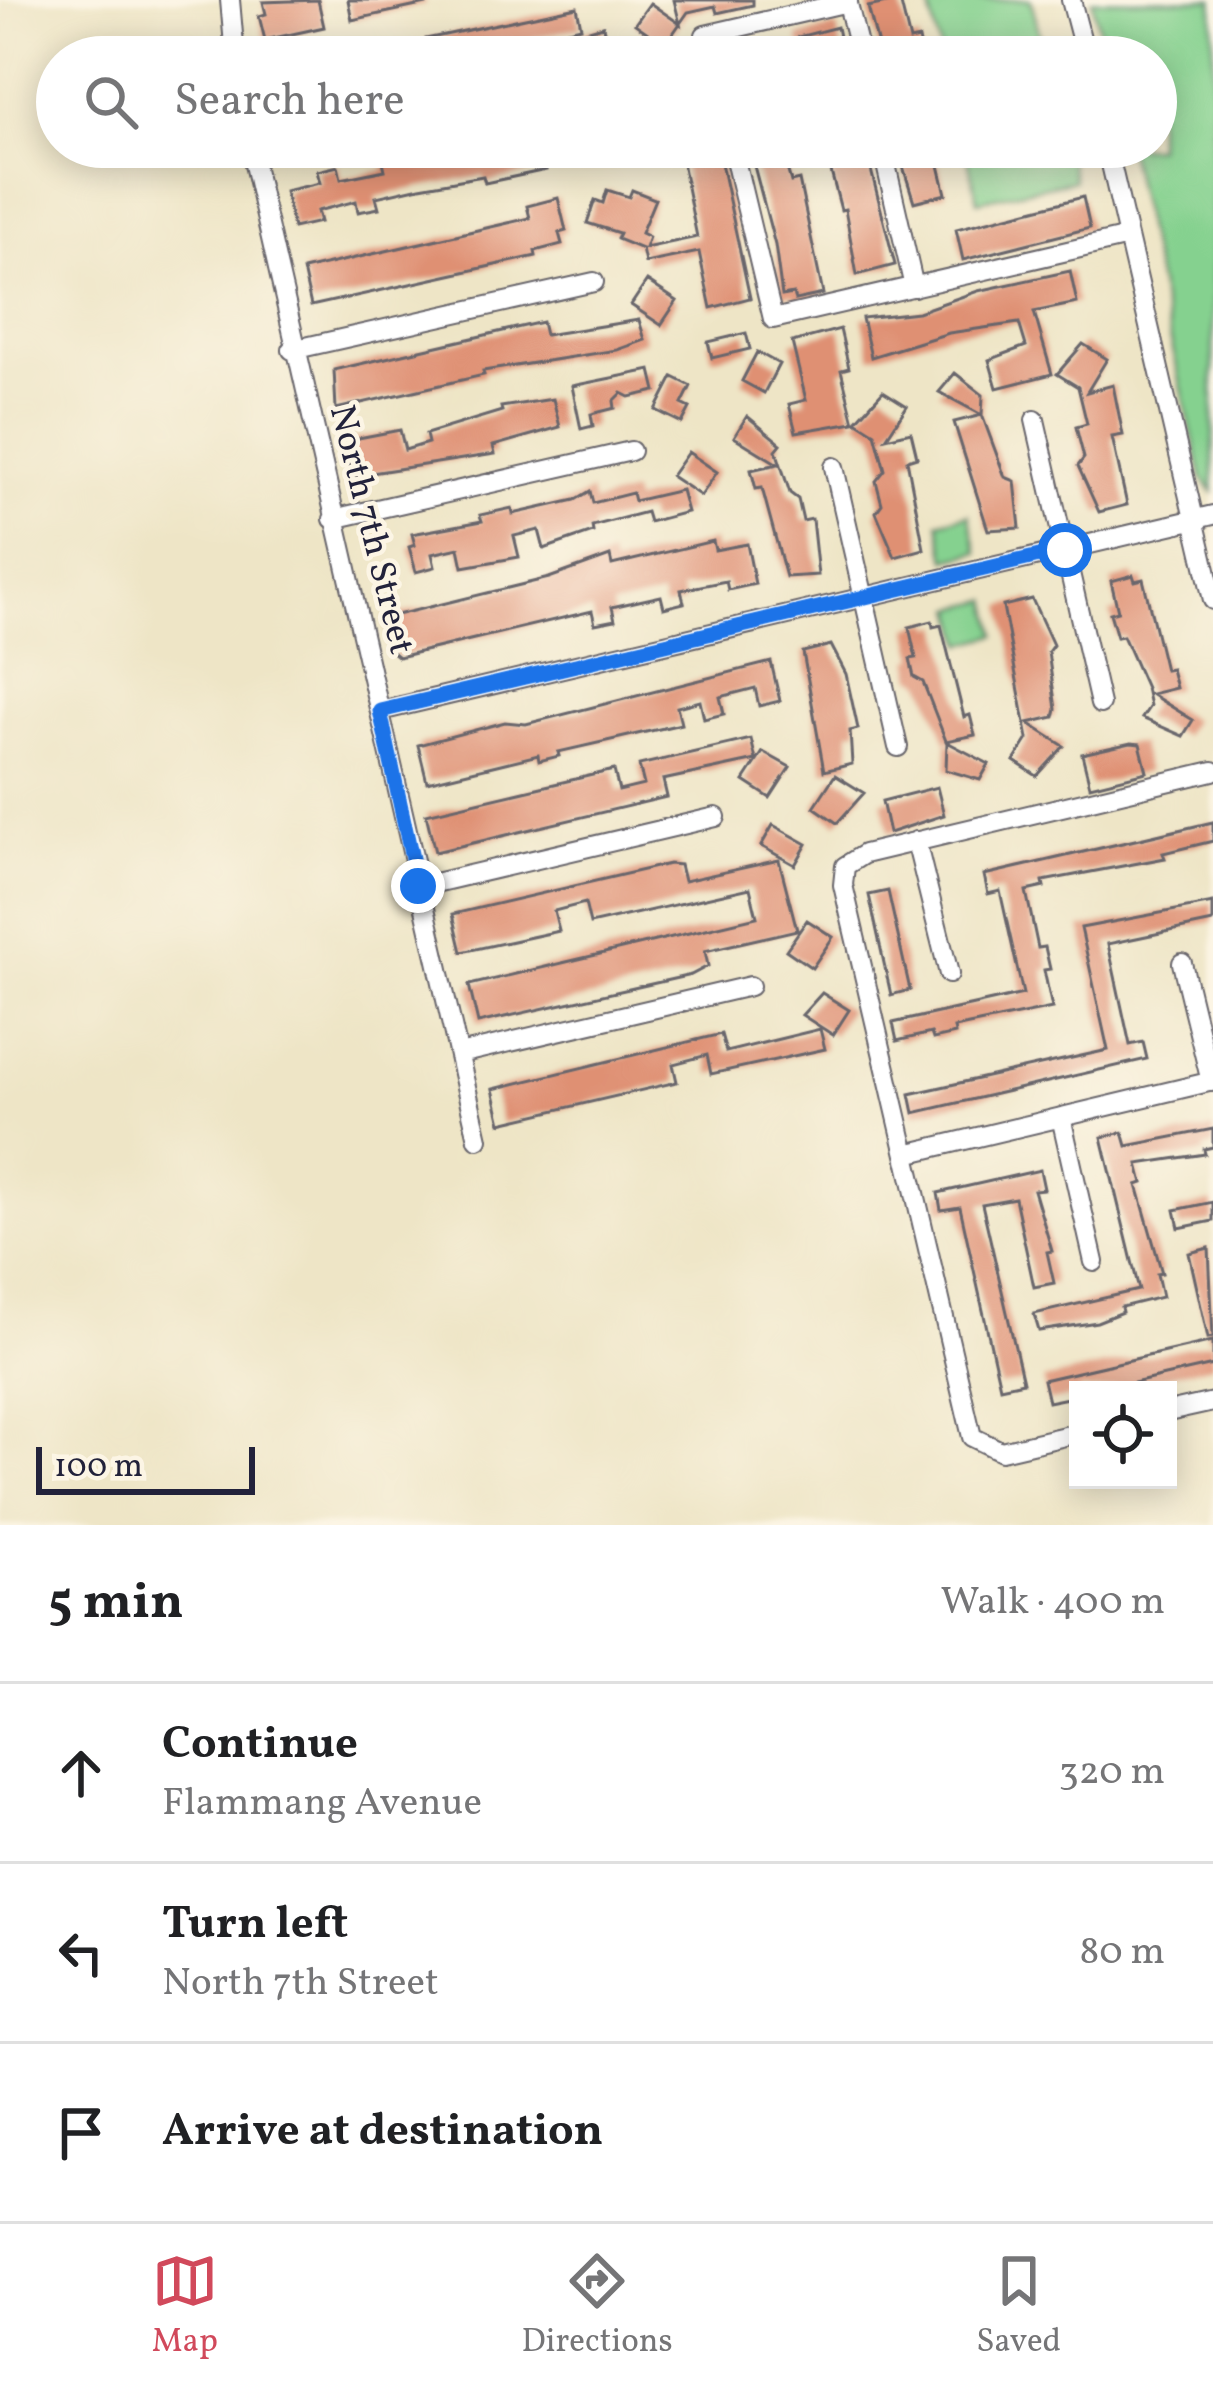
<!DOCTYPE html>
<meta charset="utf-8">
<style>
:root{--surface:#fff;--page:#f2f2f2;--text:#202124;--muted:#757577;--line:#e0e0e0;--accent:#d1495b}
body{margin:0;font-family:Vollkorn,serif;background:var(--page);color:var(--text)}
.controls{position:absolute;right:36px;bottom:36px;display:grid;overflow:hidden;border-radius:0px;box-shadow:0 6px 30px #0003}
.controls button{width:108px;height:108px;display:grid;place-items:center;padding:0;border:0;border-bottom:3px solid var(--line);background:var(--surface);color:var(--text);font:60px sans-serif}
.scale{position:absolute;left:36px;bottom:30px;width:219px;box-sizing:border-box;padding-left:12px;border:6px solid #22223b;border-top:0;font-size:33px;line-height:42px;white-space:nowrap;color:#22223b;-webkit-text-stroke:9px #fcf5e5;paint-order:stroke}
.stop{position:absolute;width:36px;height:36px;margin:-27px;border:9px solid #1a73e8;border-radius:50%;background:#fff}
.stop.end{background:#1a73e8;border-color:#fff;box-shadow:0 3px 12px #0008}
.list{margin:0;padding:0;list-style:none}
h2{display:flex;justify-content:space-between;align-items:center;height:156px;margin:0;padding:0 48px;font-size:51px}
h2 small{font-size:39px;font-weight:400;color:var(--muted)}
.list li{display:grid;grid-template-columns:78px 1fr auto;gap:36px;align-items:center;box-sizing:border-box;height:180px;padding:0 48px;border-top:3px solid var(--line)}
.list b{display:block;font-size:45px;white-space:nowrap}
.list p{margin:0;font-size:39px;white-space:nowrap;color:var(--muted)}
.list em{font-size:39px;font-style:normal;color:var(--muted)}
.icon{flex:none;width:66px;height:66px;fill:none;stroke:currentColor;stroke-width:2;stroke-linecap:round;stroke-linejoin:round}
.map{position:relative;flex:none;width:1213px;height:1525px;overflow:hidden}
.search{position:absolute;background:var(--surface);box-shadow:0 6px 30px #0003;left:36px;right:36px;top:36px;height:132px;display:flex;align-items:center;gap:30px;box-sizing:border-box;padding:0 42px;border-radius:66px;color:var(--muted);font-size:45px}
.sheet{height:696px;background:var(--surface)}
nav{display:flex;justify-content:space-around;align-items:center;box-sizing:border-box;height:168px;border-top:3px solid var(--line);background:var(--surface);font-size:33px;color:var(--muted)}
nav a{display:grid;justify-items:center;gap:6px}
nav .on{color:var(--accent)}
.map>svg:first-child{display:block}
.green{fill:#85d18f;stroke:#547a65;stroke-width:3}
.building{fill:#df9073}
.lines{fill:none;stroke-linecap:round;stroke-linejoin:round}
.minor-casing{stroke:#69666c;stroke-width:22}
.minor{stroke:#fff;stroke-width:18}
.route{stroke:#1a73e8;stroke-width:15}
.labels{text-anchor:middle;dominant-baseline:central;stroke-width:9;stroke-linejoin:round;paint-order:stroke}
.street-label{font-size:36px;fill:#22223b;stroke:#fcf5e5}
</style>
<div class="map">
<svg width="1213" height="1525" viewBox="0 0 1213 1525">
<rect width="100%" height="100%" fill="#fcf5e5"/>
<filter id="ink" filterUnits="userSpaceOnUse"><feTurbulence type="fractalNoise" baseFrequency=".00833" numOctaves="2"/><feDisplacementMap in="SourceGraphic" scale="24" xChannelSelector="R" yChannelSelector="G"/><feConvolveMatrix kernelMatrix="1 2 1 2 8 2 1 2 1" color-interpolation-filters="sRGB"/></filter>
<filter id="wash" filterUnits="userSpaceOnUse"><feTurbulence type="fractalNoise" baseFrequency=".004" numOctaves="4" result="noise"/><feDisplacementMap in="SourceGraphic" scale="48" xChannelSelector="R" yChannelSelector="G"/><feGaussianBlur stdDeviation="2.7" result="paint"/><feColorMatrix in="noise" values="0 0 0 0 0 0 0 0 0 0 0 0 0 0 0 0 0 1.4 0 .05"/><feComposite in="paint" operator="in"/></filter>
<g filter="url(#wash)">
<rect width="100%" height="100%" fill="#eee5c6"/>
<path class="green" d="M928 0H1031L1045 57H942Z
M1092 0H1213V492L1202 478 1127 147H1156V57H1106Z
M965 147H1066L1074 180 978 201Z
M969 514 978 552 947 559 939 522Z
M989 600 997 635 964 644 955 608Z"/>
<g id="blocks">
<path class="building" d="M318 0 324 27 265 40 259 16 266 14 263 2Z
M348 0H425L426 4 352 20Z
M674 0H753V5L717 13 715 6 688 12 665 45 635 24 650 3 680 24Z
M900 0 910 41 919 39 922 54 881 57 868 7Z
M577 7 581 27 490 48 492 57H430L426 39Z
M603 26 610 57H588L582 32Z
M837 27 843 57H803L798 37Z
M420 147H541L546 170 485 183 483 176 420 187 376 197 379 208 358 212 356 201 317 211 320 222 293 228 285 191 320 183 317 171 338 166 341 179 385 170 382 157Z
M679 147H712L714 155 719 154 750 298 711 308 699 252 645 263 642 249 617 239 619 233 587 223 595 200 603 203 607 190 629 197 632 190 655 199 641 233 649 237 645 248 697 237Z
M749 147H798L801 157 785 161 791 182 799 180 823 294 795 300 793 294 782 296 775 245Z
M909 147H960V151L937 157 946 194 914 202 898 150Z
M867 154 895 265 857 275 845 209 841 210 829 164Z
M1083 197 1090 228 963 260 956 229Z
M558 198 566 231 559 233 562 244 535 251 536 256 311 306 303 270 530 218 527 206Z
M1070 271 1077 303 1034 312 1052 374 997 388 989 360 1026 346 1019 323 949 333 871 357 862 318 918 312 978 291Z
M647 281 677 301 661 325 631 305Z
M639 320 645 340 617 350 483 371 484 375 336 409 334 370 542 322 545 335Z
M840 329 849 368 841 370 854 422 796 432 789 404 806 400 792 342Z
M746 333 750 349 712 358 708 342Z
M1083 344 1107 359 1087 392 1113 385 1123 435 1112 437 1127 505 1099 512 1078 466 1084 458 1076 427 1087 424 1078 387 1057 374Z
M757 352 779 364 764 393 742 381Z
M651 370 656 391 630 397 622 393 614 401 615 408 591 414 593 426 581 429 572 386Z
M955 373 983 395 982 415 939 392Z
M673 377 691 386 682 404 690 408 682 423 656 410Z
M883 391 907 406 886 438 911 432 917 457 907 460 924 549 895 557 876 512 882 504 876 481 885 470 875 433 856 421Z
M553 399 560 427 493 446 495 454 352 476 343 441 400 430 405 450 428 443 426 434 502 411 501 407Z
M982 415 1005 477 1015 481 1020 528 988 530 954 422Z
M747 416 781 444 776 450 790 493 798 499 803 521 812 519 818 575 786 577 762 488 756 489 751 470 778 464 734 437Z
M688 452 717 472 701 496 671 476Z
M681 490 687 512 649 522 646 512 592 526 593 532 544 549 539 530 514 536 519 557 463 567 459 548 432 554 435 567 416 572 409 547 415 545 412 534 482 521 480 515 512 508 513 514 575 500 590 491 593 503 632 493 634 501Z
M713 541 715 550 747 544 755 584 728 590 726 581 681 590 684 603 664 608 661 596 612 607 615 620 595 624 592 611 398 657 392 652 384 618 549 578 610 556 612 565Z
M1133 575 1135 581 1143 579 1165 670 1171 669 1176 688 1151 694 1193 720 1183 736 1142 718 1150 706 1146 688 1123 636 1117 637 1110 613 1118 611 1111 581Z
M1032 599 1053 645 1048 652 1056 709 1054 717 1028 723 1064 746 1037 776 1014 761 1028 739 1003 606Z
M932 621 933 627 941 625 964 717 970 715 975 735 946 741 923 682 914 677 910 659 916 658 909 627Z
M831 645 846 674 858 729 850 731 852 764 824 771 803 652Z
M771 662 780 701 759 706 755 688 720 697 724 714 704 719 700 701 677 707 681 724 558 752 559 756 539 761 538 755 427 782 418 745 505 722 526 724Z
M751 739 756 760 663 780 667 797 435 852 426 814 614 770 619 791 644 785 639 765Z
M947 742 989 764 980 780 946 770Z
M1131 743 1140 744 1147 772 1090 786 1082 754Z
M763 752 790 767 770 798 744 781Z
M835 775 864 793 837 823 814 807Z
M937 787 944 815 889 833 882 801Z
M1213 822V841L1163 853 1165 858 1043 881 1044 887 1026 891 1038 948 1045 947 1050 969 1044 970 1052 1008 954 1028 955 1034 933 1039 931 1033 897 1041 893 1023 1023 994 1000 891 988 894 984 875Z
M773 825 807 844 795 865 761 846Z
M779 860 797 930 705 951 708 966 691 975 478 1023 469 985 757 917 750 888 590 924 585 903 554 911 559 931 462 952 453 914 669 864 680 865 684 881Z
M888 891 910 990 891 995 869 895Z
M1213 903V922L1108 944 1130 1045 1143 1042 1147 1059 914 1113 910 1094 1108 1050 1081 928Z
M807 920 833 937 812 968 786 950Z
M822 993 849 1010 833 1035 802 1015Z
M820 1029 825 1049 711 1074 707 1055 673 1064 677 1082 501 1123 493 1089 721 1034 726 1052Z
M1213 1129V1147L1204 1149 1205 1154 1138 1164 1143 1183 1137 1185 1162 1273 1157 1274 1162 1297 1121 1307 1122 1312 1097 1322 1039 1331 1034 1314 1139 1290 1102 1137 1123 1132 1127 1146Z
M1040 1170 1044 1189 1034 1190 1052 1251 1047 1252 1054 1283 1034 1287 1015 1198 982 1204 1023 1382 1000 1387 960 1207 941 1210 938 1193Z
M1213 1202V1221L1179 1228 1175 1210Z
M1209 1248 1213 1337 1208 1338 1189 1253Z
M1213 1341V1365L1103 1390H1078V1396L1048 1402 1043 1380Z"/>
</g>
</g>
<g filter="url(#ink)">
<use href="#blocks" fill-opacity="0" stroke="#69666c" stroke-width="3"/>
<g class="lines">
<defs>
<path id="minor" d="M230 0 235 57
M847 0 861 57
M1071 0 1086 57
M710 57 705 35 848 2
M250 147 478 1139
M732 147 773 319 1128 237
M882 147 914 287
M1107 147 1213 600
M252 155 290 147
M292 350 594 282
M1035 420 1100 704
M834 467 898 747
M333 519 631 451
M380 711 1213 515
M916 841 949 974
M418 887 716 817
M1182 963 1211 1082
M459 1054 750 986
M1061 1117 1094 1262
M906 1154 1213 1081
M1168 1412 1213 1402
M1078 1433 1001 1451 972 1437 843 885 845 866 864 854 1213 771"/>
</defs>
<use href="#minor" class="minor-casing"/>
<use href="#minor" class="minor"/>
</g>
</g>
<g class="lines" filter="url(#ink)">
<path class="route" d="M418 886 380 711 1065 550"/>
</g>
<g class="labels">
<g class="street-label">
<text transform="translate(370 530) rotate(76)">North 7th Street</text>
</g>
</g>
</svg>
<div class="controls">
<button><svg class="icon" aria-label="locate" viewBox="0 0 24 24"><circle cx="12" cy="12" r="6"/><path d="M12 2v4M12 18v4M2 12h4M18 12h4"/></svg></button>
</div>
<div class="scale">100 m</div>
<div class="stop" style="left:1065px;top:550px"></div>
<div class="stop end" style="left:418px;top:886px"></div>
<div class="search"><svg class="icon" aria-label="search" viewBox="0 0 24 24"><circle cx="10" cy="10" r="6"/><path d="M15 15l6 6"/></svg>Search here</div>
</div>
<section class="sheet">
<h2>5 min<small>Walk · 400 m</small></h2>
<ul class="list">
<li><svg class="icon" aria-label="ahead" viewBox="0 0 24 24"><path d="M12 20V5M6 11l6-6 6 6"/></svg><div><b>Continue</b><p>Flammang Avenue</p></div><em>320 m</em></li>
<li><svg class="icon" aria-label="left" viewBox="0 0 24 24"><path d="M17 20v-9H6M10 6l-5 5 5 5"/></svg><div><b>Turn left</b><p>North 7th Street</p></div><em>80 m</em></li>
<li><svg class="icon" aria-label="arrive" viewBox="0 0 24 24"><path d="M6 21V4h12l-3 4 3 4H6"/></svg><div><b>Arrive at destination</b></div></li>
</ul>
</section>
<nav>
<a class="on"><svg class="icon" aria-label="map" viewBox="0 0 24 24"><path d="M3 6l6-2 6 2 6-2v14l-6 2-6-2-6 2zM9 4v14M15 6v14"/></svg>Map</a>
<a><svg class="icon" aria-label="directions" viewBox="0 0 24 24"><path d="M12 3l9 9-9 9-9-9zM9 14v-3h6M13 9l2 2-2 2"/></svg>Directions</a>
<a><svg class="icon" aria-label="saved" viewBox="0 0 24 24"><path d="M7 4h10v16l-5-4-5 4z"/></svg>Saved</a>
</nav>
